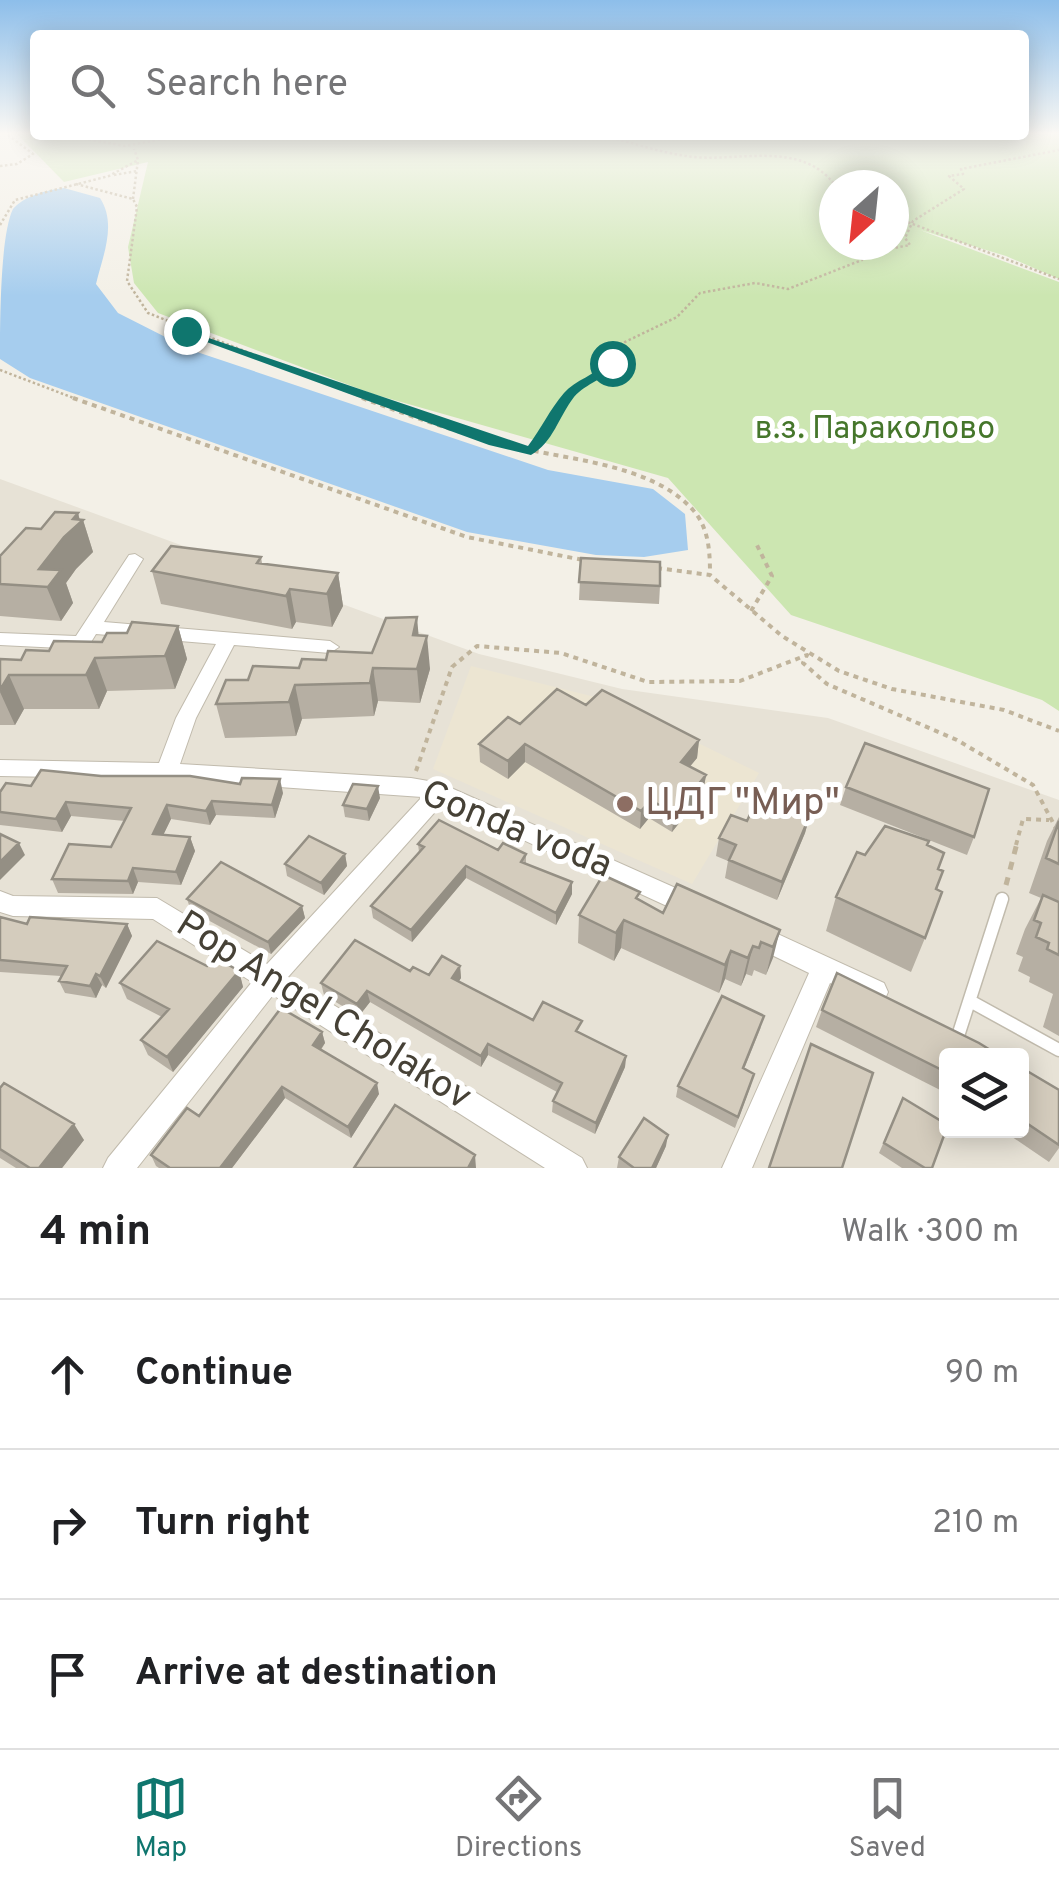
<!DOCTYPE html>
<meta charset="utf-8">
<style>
:root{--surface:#fff;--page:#f6f6f6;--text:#202124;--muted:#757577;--line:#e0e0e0;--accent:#0f766e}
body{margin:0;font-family:Overpass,sans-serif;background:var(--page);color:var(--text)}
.controls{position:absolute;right:30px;bottom:30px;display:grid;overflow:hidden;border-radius:10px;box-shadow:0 5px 25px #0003}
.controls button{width:90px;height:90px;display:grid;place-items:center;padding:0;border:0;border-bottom:2px solid var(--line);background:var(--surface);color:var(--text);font:50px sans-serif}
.compass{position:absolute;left:819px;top:170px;width:90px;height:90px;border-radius:50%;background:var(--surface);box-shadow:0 5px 25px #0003;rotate:207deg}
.stop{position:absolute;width:30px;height:30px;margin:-22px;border:8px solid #0f766e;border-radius:50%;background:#fff}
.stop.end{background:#0f766e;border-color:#fff;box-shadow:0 2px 10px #0008}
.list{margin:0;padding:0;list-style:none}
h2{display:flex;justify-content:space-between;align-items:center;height:130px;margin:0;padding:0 40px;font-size:42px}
h2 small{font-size:32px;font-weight:400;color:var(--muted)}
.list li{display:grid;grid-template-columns:65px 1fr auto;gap:30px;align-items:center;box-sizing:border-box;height:150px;padding:0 40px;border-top:2px solid var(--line)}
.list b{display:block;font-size:38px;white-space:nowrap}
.list em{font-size:32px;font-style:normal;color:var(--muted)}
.icon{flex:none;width:55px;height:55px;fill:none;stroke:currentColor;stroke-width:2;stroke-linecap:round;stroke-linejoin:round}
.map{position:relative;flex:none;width:1059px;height:1168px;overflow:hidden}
.search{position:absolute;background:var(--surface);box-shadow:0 5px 25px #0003;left:30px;right:30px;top:30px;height:110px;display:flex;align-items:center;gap:25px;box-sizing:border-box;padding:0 35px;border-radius:10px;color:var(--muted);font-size:38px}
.sheet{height:580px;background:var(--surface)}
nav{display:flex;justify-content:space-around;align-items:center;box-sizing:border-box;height:140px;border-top:2px solid var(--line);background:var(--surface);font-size:28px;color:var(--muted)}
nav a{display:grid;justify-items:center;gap:5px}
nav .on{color:var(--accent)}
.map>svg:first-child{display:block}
.residential{fill:#e7e2d6;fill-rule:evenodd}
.education{fill:#ece5d2}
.green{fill:#cce6b1;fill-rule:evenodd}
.water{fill:#a6cdee}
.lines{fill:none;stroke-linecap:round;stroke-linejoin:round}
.lane-casing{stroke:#c1bbad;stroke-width:15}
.street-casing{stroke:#c1bbad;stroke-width:2}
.path-far2{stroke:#c0b49c;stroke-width:2.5;stroke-dasharray:2.5 2.5;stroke-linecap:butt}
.path-far1{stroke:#c0b49c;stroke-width:4;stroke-dasharray:5 5;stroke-linecap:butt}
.path{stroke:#c0b49c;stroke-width:5;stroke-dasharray:8 8;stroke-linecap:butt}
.lane{stroke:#fff;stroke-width:12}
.street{fill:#fff;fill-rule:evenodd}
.wall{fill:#b6afa3}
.shaded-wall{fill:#948f84}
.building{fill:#d4ccbd;stroke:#948f84;stroke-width:2.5}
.route{fill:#0f766e}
.education-dot{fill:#8d6e63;stroke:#fff;stroke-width:4}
.labels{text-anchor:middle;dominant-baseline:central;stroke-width:10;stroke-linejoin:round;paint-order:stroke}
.park-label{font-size:32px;fill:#45762b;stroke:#fff}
.near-education-label{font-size:38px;fill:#785e54;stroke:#fff;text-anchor:start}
.near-street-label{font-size:38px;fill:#464136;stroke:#fff}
</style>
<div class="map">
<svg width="1059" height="1168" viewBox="0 0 1059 1168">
<rect width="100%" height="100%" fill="#f3f0e7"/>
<path class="residential" d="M0 479 479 654 622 689 828 718 1059 800V1168H0ZM946 1056H1022V1130H946Z"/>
<path class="education" d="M471 666 615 702 759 773 692 884 433 769Z"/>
<path class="green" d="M15 132H1059V279L1006 256 920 230 1059 282V711L1042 700 791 615 668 478 373 394 158 313 134 283 128 247 148 162 64 182ZM834 185H894V245H834Z"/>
<path class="water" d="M64 188 100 198C117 224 103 255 96 284L118 313 191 350 548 470 653 489 685 514 688 550 644 557 596 555 467 532 30 378 0 359C0 325 0 235 13 209 24 196 47 190 64 188Z"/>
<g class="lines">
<defs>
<path id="lane" d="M970 1001 1059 1050
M958 1036 1002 899"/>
<path id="street" d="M135 554 143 559 104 622 330 641 339 647 330 653 234 645 196 718 180 764 411 778 440 783 698 898 701 905 698 912 689 915 680 912 443 803 288 977 582 1158 587 1168H545L273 995 137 1168H103L108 1158 252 982 153 919 13 916 0 912V891L13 896 157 898 267 964 422 797 167 779 0 776V760L159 763 176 718 216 644 96 634 88 647 81 649 0 645V633L76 636 129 555Z
M758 925 884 983 888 992 884 1001 875 1004 830 983 752 1168H722L809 973 749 944 746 936 749 928Z"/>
</defs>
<use href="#lane" class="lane-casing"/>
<use href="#street" class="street-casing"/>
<path class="path-far2" d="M64 135 125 146 186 135
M602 135C630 142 658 152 686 156 735 164 799 138 835 185
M0 166 17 164 33 154 4 132
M114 175 137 171
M76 184 133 199 137 207 127 281 148 313 369 400
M133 199 138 160
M894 217 1059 279
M0 225 15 200 109 176 138 160 134 149
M0 370 79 400
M565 400 613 363 602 353 677 317 700 293 755 283 788 289 862 260 863 254 910 245 905 238 913 221 964 189 949 176 963 174 961 169 1059 150"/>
<path class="path-far1" d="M73 398 467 537 583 560
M362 398C407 415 453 431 500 443 559 460 649 461 693 510 709 528 710 552 710 575
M532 449 567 398
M657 568 710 575 782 636 839 671 892 689 1004 710 1059 731
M751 611 772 576 755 541
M416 771 452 667 477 646 561 653 648 682 740 681 807 655 803 663 827 684 957 740 1033 785 1059 834
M1016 845 1023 819 1049 820"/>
<path class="path" d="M1006 885 1017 843"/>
<use href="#lane" class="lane"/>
<use href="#street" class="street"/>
</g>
<path class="wall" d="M78 513 80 520H83L93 552 76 569 66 583 73 603 61 621 0 616V556L41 529Z
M261 557 262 563 338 573 343 606 332 627 296 622 292 629 161 604 152 571Z
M581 558 660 586 659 604 579 600Z
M178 626 187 659 175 689 107 691 99 709H24L15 725H0V659L21 660 102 642 127 633Z
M419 635 430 669 420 703 378 701 374 716 302 719 296 736 225 738 216 704 248 680 299 668 326 660 372 653Z
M586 705 699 740 697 758 690 766 706 775 703 793 672 832 649 818 640 829 525 762 508 779 480 762 479 744 520 724Z
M31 786 283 793 275 818 216 815 210 825 171 819 163 835 190 837 195 851 181 885 138 882 133 894 58 893 52 879 111 847 125 821 71 816 62 832 0 825V792Z
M846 787 974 837 967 855 840 805Z
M380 798 369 821 345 817 343 805Z
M810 815 805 833 777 900 725 878 728 861 716 856 719 838 747 821Z
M1059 817V1036L1043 1027 1053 994 1029 982 1030 977 1018 971 1023 957 1016 954 1025 929 1041 898 1029 893 1047 841Z
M418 844 498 850 526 854V864L572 894 556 925 466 878 412 942 373 918 371 906 419 852Z
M927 845 938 869 936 889 925 938 911 972 826 931 836 897 865 855Z
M345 854 347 866 324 895 287 876 285 864Z
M187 899 302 906 305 918 271 954 191 911Z
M639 900 663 913 780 930 766 975 754 970 752 976 746 974 741 986 725 979 719 993 621 948 614 961 578 943 579 915Z
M0 917 27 924H127L132 936 106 988 102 985 96 998 65 993 59 981 61 976 0 972Z
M207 966 239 971 243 987 173 1072 148 1055 141 1040 162 1017 127 999 120 983Z
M460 966 461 978 459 981 533 1020 581 1033 626 1056 625 1067 595 1134 552 1112 553 1101 557 1092 488 1055 481 1067 370 1002 359 1016 324 995 321 983 410 971 429 975Z
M822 1010 946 1056V1093L816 1027Z
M761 1027 744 1069 751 1085 735 1128 676 1097 678 1086Z
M322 1032 325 1043 321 1050 379 1094 351 1138 285 1098 232 1168H159L156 1166 151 1155 199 1116Z
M1022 1068 1059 1090V1148L1049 1162 1002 1130H1022Z
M0 1088 84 1140 62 1168H16L0 1158Z
M903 1098 932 1168H902L879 1153Z
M666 1146 656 1168H617L619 1157Z"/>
<path class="shaded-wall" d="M78 513 80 522 83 520 93 552 76 569 66 583 73 603 61 621 39 569Z
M338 573 343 606 332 627 327 594Z
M290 589 296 622 292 629 286 596Z
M417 617 420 651 413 635Z
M178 626 187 659 175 689 165 656Z
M427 636 430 669 420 703 417 669Z
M95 658 107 691 99 709 86 675Z
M373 668 378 701 374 716 370 683Z
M9 675 24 709 15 725 0 692Z
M295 685 302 719 296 736 289 702Z
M699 740 697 758 679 780 681 762Z
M525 744V762L508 779V761Z
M706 775 703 793 672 832 674 814Z
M280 779 283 793 275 818 272 805Z
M378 786 380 798 369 821 367 809Z
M651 800 649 818 640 829 641 811Z
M212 801 216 815 210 825 206 811Z
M66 802 71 816 62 832 56 819Z
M167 805 171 819 157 848 153 834Z
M810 815 805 833 777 900 782 882Z
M190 837 195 851 181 885 176 872Z
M19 843 25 855 0 880V862Z
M345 854 347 866 324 895 321 883Z
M466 866V878L412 942 411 930Z
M133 868 138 882 133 894 128 881Z
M572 882V894L556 925V913Z
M302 906 305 918 271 954 268 942Z
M624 920 621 948 614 961 616 933Z
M127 924 132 936 106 988 100 976Z
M780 930 773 958 766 975 773 947Z
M753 946 746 974 741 986 748 958Z
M731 951 725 979 719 993 725 965Z
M460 966 461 978 453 990 452 978Z
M239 971 243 987 173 1072 167 1057Z
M96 974 102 985 96 998 90 986Z
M367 991 370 1002 359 1016 357 1004Z
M322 1032 325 1043 316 1056 313 1045Z
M488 1044V1055L481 1067V1056Z
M626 1056 625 1067 595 1134 596 1123Z
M377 1083 379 1094 351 1138 348 1127Z
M282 1087 285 1098 232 1168H220Z
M74 1124 84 1140 62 1168H39Z
M668 1135 666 1146 656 1168H652Z
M475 1155 476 1168H468Z"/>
<path class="building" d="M55 512 78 513 73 519 83 520 64 537 39 569 61 570 48 587 0 584V556L26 528 41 529Z
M171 546 261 557 257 563 338 573 327 594 290 589 286 596 152 571Z
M581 558 660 562V586L579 582Z
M417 617 413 635 427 636 417 669 373 668 370 683 295 685 289 702 216 704 226 680H248L253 666 299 668 302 659 326 660 328 651 372 653 386 618Z
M132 622 178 626 165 656 95 658 86 675H9L0 690V659L21 660 26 650 49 651 54 641 102 642 107 633H127Z
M557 689 586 705 602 690 699 740 681 762 706 775 674 814 651 800 641 811 525 744 508 761 479 744 508 717 520 724Z
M865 743 989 789 974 837 846 787Z
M41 770 101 776H190L240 784 242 778 280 779 272 805 212 801 206 811 167 805 153 834 190 837 176 872 133 868 128 881 52 879 69 844 111 847 131 808 66 802 56 819 0 812V792L6 783 31 786Z
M353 784 378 786 367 809 343 805Z
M759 795 810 815 782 882 729 860 736 845 719 838 731 815 747 821Z
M439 820 498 850 503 843 526 854 521 862 572 882 556 913 466 866 411 930 371 906 424 847 418 844Z
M1059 821V864L1046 858Z
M885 826 929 841 927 845 944 853 938 869 943 871 936 889 942 892 925 938 836 897 857 852 865 855Z
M0 834 19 843 0 862Z
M309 836 345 854 321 883 285 864Z
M221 862 302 906 268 942 187 899Z
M603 875 640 892 636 898 663 913 677 884 780 930 773 947 761 942 759 948 753 946 748 958 731 951 725 965 624 920 616 933 579 915Z
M1043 895 1059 902V955L1047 949 1049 943 1036 937 1041 923 1034 920Z
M0 917 27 924 30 917 127 924 100 976 96 974 90 986 59 981 67 966 0 960Z
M355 940 410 971 413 967 429 975 442 956 460 966 452 978 533 1020 543 1002 582 1021 576 1031 626 1056 596 1123 553 1101 562 1083 488 1044 481 1056 367 991 357 1004 321 983Z
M157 941 207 966 215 957 239 971 167 1057 141 1040 169 1009 120 983Z
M837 973 979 1043 1000 1056H946V1072L822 1010Z
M722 996 764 1016 743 1068 754 1074 738 1117 678 1086Z
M281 1008 322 1032 313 1045 377 1083 348 1127 282 1087 220 1168H170L151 1155 187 1108 199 1116Z
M811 1044 873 1073 842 1168H769Z
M1022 1068 1059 1090V1145L1022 1120Z
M4 1083 74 1124 39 1168H30L0 1149V1088Z
M903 1098 946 1124V1130L932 1168H925L884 1143Z
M395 1105 475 1155 468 1168H354Z
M644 1118 668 1135 652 1168H634L619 1157Z"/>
<linearGradient id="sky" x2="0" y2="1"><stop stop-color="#8dbeea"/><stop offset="0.45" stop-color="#faf8f4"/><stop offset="1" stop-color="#faf8f4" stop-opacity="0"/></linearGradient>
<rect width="1059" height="296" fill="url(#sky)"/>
<path class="route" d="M182 329 528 446C541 429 550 409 564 393 575 380 596 375 608 361L619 363C606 379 586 383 574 397 559 416 553 443 531 455L489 445 182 333Z"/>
<circle class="education-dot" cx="625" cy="804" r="10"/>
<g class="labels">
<g class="park-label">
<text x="875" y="430">в.з. Параколово</text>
</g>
<g class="near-education-label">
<text x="645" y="804">ЦДГ "Мир"</text>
</g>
<g class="near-street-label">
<text transform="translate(516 831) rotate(22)">Gonda voda</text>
<text transform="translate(323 1012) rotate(32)">Pop Angel Cholakov</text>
</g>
</g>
</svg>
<div class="controls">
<button><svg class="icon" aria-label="layers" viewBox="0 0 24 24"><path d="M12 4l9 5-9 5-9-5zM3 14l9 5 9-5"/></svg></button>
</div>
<svg class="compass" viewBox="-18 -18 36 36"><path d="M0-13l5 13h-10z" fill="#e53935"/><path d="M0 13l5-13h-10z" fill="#757577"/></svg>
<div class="stop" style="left:612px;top:363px"></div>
<div class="stop end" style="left:186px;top:331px"></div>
<div class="search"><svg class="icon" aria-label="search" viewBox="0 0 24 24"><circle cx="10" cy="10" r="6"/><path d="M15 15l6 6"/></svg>Search here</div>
</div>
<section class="sheet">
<h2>4 min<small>Walk · 300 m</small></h2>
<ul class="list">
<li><svg class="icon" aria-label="ahead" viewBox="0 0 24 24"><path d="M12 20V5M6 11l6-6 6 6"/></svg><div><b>Continue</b></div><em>90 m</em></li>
<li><svg class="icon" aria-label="right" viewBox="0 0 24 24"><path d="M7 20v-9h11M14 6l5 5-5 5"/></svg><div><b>Turn right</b></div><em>210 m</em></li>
<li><svg class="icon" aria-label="arrive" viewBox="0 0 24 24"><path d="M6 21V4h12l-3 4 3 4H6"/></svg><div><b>Arrive at destination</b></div></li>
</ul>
</section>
<nav>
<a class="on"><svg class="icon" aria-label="map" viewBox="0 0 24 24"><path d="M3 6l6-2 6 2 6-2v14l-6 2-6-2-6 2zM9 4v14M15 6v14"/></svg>Map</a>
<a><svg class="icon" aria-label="directions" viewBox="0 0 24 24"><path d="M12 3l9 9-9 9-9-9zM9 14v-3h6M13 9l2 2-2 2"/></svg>Directions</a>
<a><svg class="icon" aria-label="saved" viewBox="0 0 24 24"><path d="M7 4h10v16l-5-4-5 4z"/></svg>Saved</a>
</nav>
